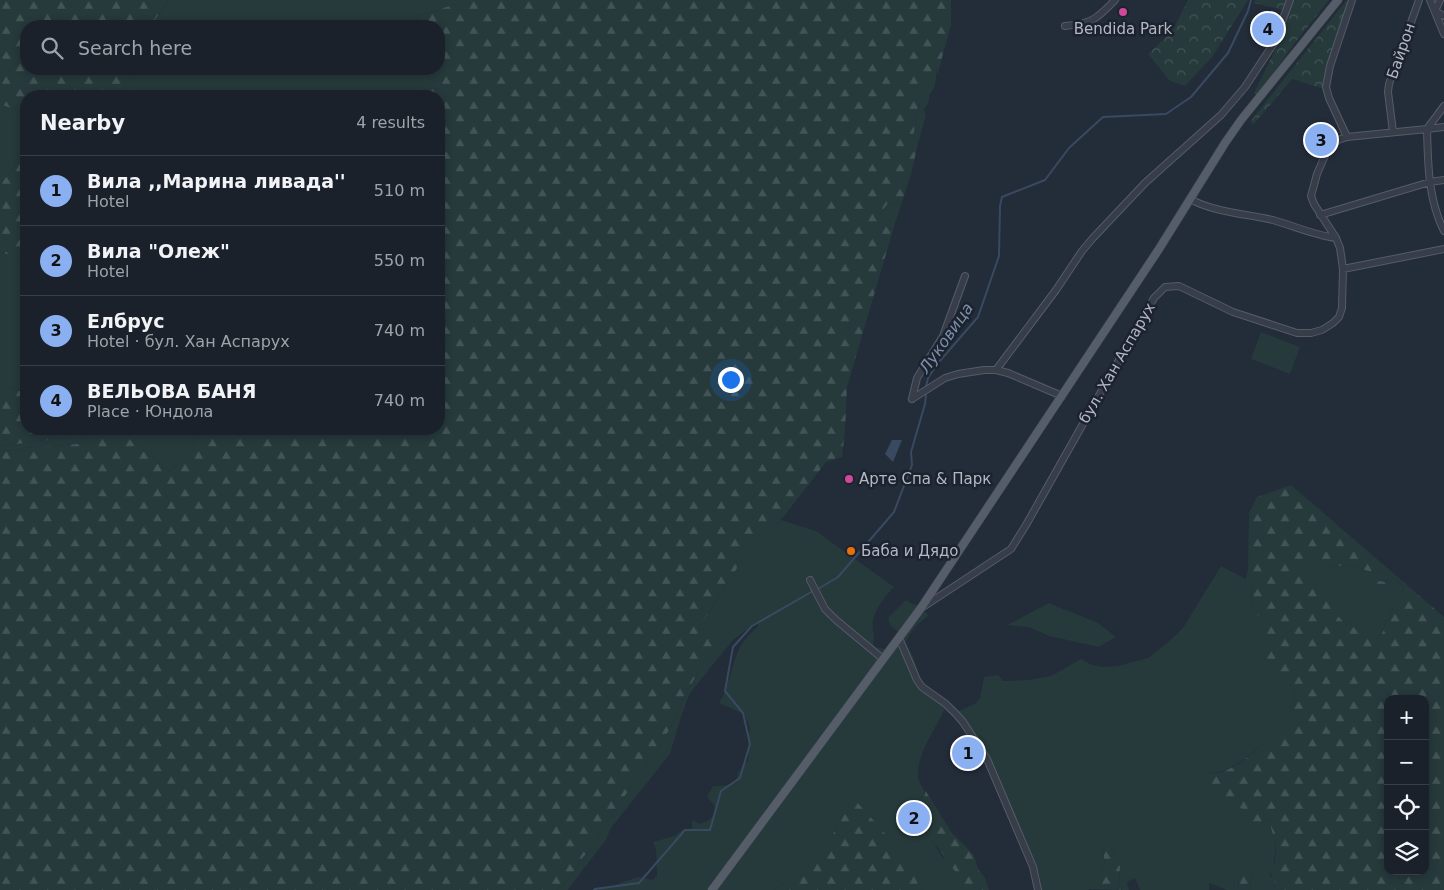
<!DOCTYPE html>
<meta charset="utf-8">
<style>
:root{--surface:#1a212b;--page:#272e37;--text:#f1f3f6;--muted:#9fa3a9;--line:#383e47;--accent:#8bb0f1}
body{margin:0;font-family:"DejaVu Sans",sans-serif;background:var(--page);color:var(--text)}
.controls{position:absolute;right:15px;bottom:15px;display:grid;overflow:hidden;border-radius:10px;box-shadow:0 2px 8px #0003}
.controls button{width:45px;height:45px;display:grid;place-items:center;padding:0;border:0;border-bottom:1px solid var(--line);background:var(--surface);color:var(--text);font:25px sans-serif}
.you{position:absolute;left:730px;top:379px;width:18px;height:18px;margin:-12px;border:4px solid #fff;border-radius:50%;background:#1a73e8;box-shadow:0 0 0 8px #1a73e833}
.badge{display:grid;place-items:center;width:32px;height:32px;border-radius:50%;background:var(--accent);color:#111;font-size:16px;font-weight:700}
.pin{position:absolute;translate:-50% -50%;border:2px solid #fff;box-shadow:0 1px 5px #0006}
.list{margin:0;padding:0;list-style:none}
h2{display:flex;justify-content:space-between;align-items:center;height:65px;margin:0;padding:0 20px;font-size:21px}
h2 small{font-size:16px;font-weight:400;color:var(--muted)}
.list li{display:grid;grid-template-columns:32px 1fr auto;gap:15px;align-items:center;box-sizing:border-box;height:70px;padding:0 20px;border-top:1px solid var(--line)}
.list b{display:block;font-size:19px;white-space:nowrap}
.list p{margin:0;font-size:16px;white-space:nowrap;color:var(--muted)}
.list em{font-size:16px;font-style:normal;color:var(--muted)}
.icon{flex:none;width:28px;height:28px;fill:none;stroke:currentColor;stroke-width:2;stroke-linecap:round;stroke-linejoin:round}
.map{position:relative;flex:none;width:1444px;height:890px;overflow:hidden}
.search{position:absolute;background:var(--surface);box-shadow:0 2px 8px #0003;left:20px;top:20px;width:425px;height:55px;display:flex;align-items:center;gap:12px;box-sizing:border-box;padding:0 18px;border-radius:20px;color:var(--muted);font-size:19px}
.panel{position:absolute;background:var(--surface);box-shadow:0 2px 8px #0003;left:20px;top:90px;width:425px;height:345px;border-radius:20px}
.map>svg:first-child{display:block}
.grass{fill:#26393b}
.forest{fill:url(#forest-firs);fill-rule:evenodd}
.park{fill:url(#park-crowns)}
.water{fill:#394961}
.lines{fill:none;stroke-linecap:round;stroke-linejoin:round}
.stream{stroke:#394961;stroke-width:2}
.minor-casing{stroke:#555c67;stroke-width:8}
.major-casing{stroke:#404752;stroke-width:9}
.minor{stroke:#373e49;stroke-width:6}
.major{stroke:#555d69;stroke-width:8}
.hotel-dot{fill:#d1479c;stroke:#1c232e;stroke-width:2}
.food-dot{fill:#e8710a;stroke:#1c232e;stroke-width:2}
.labels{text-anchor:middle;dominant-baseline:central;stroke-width:5;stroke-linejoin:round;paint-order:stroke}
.poi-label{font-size:15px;fill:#b2b9c5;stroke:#1c232e;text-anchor:start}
.street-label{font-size:15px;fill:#b2b9c5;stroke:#1c232e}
.water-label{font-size:16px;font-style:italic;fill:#7c8fab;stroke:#1c232e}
</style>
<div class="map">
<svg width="1444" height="890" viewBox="0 0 1444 890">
<defs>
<pattern id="forest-firs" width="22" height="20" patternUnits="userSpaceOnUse" patternTransform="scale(1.25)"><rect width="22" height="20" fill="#26393b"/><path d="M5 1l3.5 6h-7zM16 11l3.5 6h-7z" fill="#435456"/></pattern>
<pattern id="park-crowns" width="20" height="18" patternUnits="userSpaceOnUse" patternTransform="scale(1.25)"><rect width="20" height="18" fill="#26393b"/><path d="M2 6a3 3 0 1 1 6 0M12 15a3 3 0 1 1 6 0" fill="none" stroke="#435456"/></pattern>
</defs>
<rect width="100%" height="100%" fill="#232c39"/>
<path class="grass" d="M168 0H461L459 3 418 16 416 26H151Z
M937 66 935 87 930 94 928 104 924 109 926 115 918 144 913 138C917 114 922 85 937 66Z
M134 69H434C437 80 431 84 423 92L424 96H131L129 92Z
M0 104 26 114V146L21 148 12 171 0 184Z
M888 203 901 205 893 230 879 219 880 214Z
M10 253 23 260 26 265V393L0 385V254Z
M1261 332 1300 347 1290 374 1251 359Z
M68 429H104L78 444 23 448 0 452V446L67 438 76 431Z
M118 429H194L193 450 169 472Z
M781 520 816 531 894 587C886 596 875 608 873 621 871 629 876 637 873 645L876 647 884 649 892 645 898 632 890 625 888 618 906 600 914 605 915 604 929 615 915 627 905 642 913 656 922 683 959 711 976 703 980 698 984 677 998 675 1003 681 1028 680 1051 676 1081 659 1092 665 1104 667 1118 666 1148 658 1167 643 1183 628 1221 566 1252 582 1251 585 1253 609 1264 623 1258 635 1264 645 1266 657 1282 682 1293 687 1295 696 1294 705 1289 707 1291 712 1303 716V721C1293 728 1282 731 1272 738 1252 751 1233 774 1208 773L1241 808 1255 829 1268 818C1275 839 1279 853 1270 874L1275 884 1274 890H1249L1253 872 1239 878 1238 890H1227L1209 883V890H1140L1135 878 1127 882 1129 890H1122L1119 888 1120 866 1115 861 1111 848H1102L1105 863 1098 881 1088 890H1036L1034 877C1025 854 1016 832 1006 809 992 774 978 731 944 710 935 731 917 752 918 777 919 784 925 788 925 795L916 802H912L913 809 927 828 925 834 933 842 941 855 946 859 967 885V890H922L844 814 835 831 823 846 820 853 804 869 798 879 788 880 774 890H599L638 877 653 880 657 875 656 850 653 842 674 836 682 830H691L693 820 700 824 708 821 716 813 714 805 707 797 713 786C724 786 738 786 738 772L748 761 749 750 748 742 750 728 744 714 719 703C730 685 731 665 740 647 744 639 752 632 758 626L757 622 733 640 690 693 682 714 670 754 611 828 606 840 572 884 568 890H557L572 875 583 857 589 851 608 820 661 744 676 718 685 695 701 667 728 635H712L699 628 746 554 759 539Z
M1318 562 1329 567 1350 565 1374 573 1387 572 1388 582 1382 581 1383 590 1394 578 1404 587 1385 624 1383 632 1376 639 1359 632 1349 623 1348 626C1344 622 1340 619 1337 615 1325 599 1321 582 1303 572L1305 566Z
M1049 603 1098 623 1116 637 1099 647 1049 636 1029 627 1007 625Z"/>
<path class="forest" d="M0 0H168L151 26H26V69H134L129 92 131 96H26V114L0 104Z
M461 0H951V25L937 76V67L933 72 919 105 913 137 918 144 911 174 901 205 888 203 880 214V219L893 230 847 387 845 431 842 457 826 462 781 520 759 539 746 554 699 628 712 635H729L701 667 685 695 676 718 661 744 608 820 589 851 583 857 572 875 557 890H0V452L23 448 78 444 104 429H118L169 472 193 450 194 429H439V96H424C421 80 439 89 434 69H439V26H416L418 16 459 3Z
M26 146V265C19 256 11 253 0 254V184L12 171 21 148Z
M0 385 26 393V400L24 402 26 404V429H68L76 431 67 438 0 446Z
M1291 485 1444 617V890H1274L1275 884 1268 866 1274 865C1279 851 1272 831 1268 818L1255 829 1248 828 1241 808 1211 800 1208 773C1232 776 1254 750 1272 738 1282 731 1293 728 1303 721V716L1291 712 1289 707 1294 705 1295 696 1293 687 1282 682 1266 658 1260 655 1264 645 1258 635V626L1264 623 1253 609 1251 585 1252 582 1246 580 1248 569 1249 513 1257 497ZM1318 562 1323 570 1329 567 1350 565 1374 573 1387 572 1388 582 1375 581V585L1379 590H1383L1394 578 1404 587 1385 624 1383 632 1377 639 1371 630 1365 627 1359 632 1349 623 1347 626 1337 615 1339 609 1327 589 1320 586 1312 577 1303 572 1306 566ZM1388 699H1425V871H1388Z
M925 790 952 833 974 855 978 869 985 878 989 890H967L966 885C952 869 941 849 925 834L927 828 913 809 912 802H916L925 795Z
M856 801 882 830 911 869 922 890H774L788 880 798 878 804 869 820 853 823 846 835 831 844 814Z
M1102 847 1111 848 1115 861 1120 866 1119 887 1122 890 1087 889 1085 880 1091 875 1098 880 1105 863Z
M1249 869 1253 872 1249 890H1238L1239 878Z"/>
<path class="park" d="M1188 0H1248L1212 57 1185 86 1170 81 1148 54 1173 30Z
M1255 0H1287L1282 10 1254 3Z
M1294 0H1329L1294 44 1258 95 1254 93 1282 36 1287 12Z
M1346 1 1351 3 1324 89 1292 79 1254 124 1250 122Z"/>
<path class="water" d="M892 440H902L893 462 885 454Z"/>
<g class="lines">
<path class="stream" d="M926 387 928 378 938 363 978 317 999 256 1000 206 1002 197 1045 180 1069 148 1103 117 1166 114 1191 97 1228 53 1248 11 1251 0
M818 589 838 577 894 512 912 465 911 452 925 404 926 394
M594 890 595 889 639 883 685 830H710L721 791 740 778 750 744 743 713 725 691 733 647 752 626 813 591"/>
<defs>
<path id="minor" d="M1430 0 1444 34
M1440 0 1435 11 1444 16
M1065 26C1091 24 1097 19 1115 0
M1444 127 1427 129C1428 164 1428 199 1444 231
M1393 132 1388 92 1389 84 1419 0
M1347 137 1329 98 1326 87 1330 66 1352 0
M1190 199C1213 212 1247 214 1273 220 1294 226 1314 235 1336 238
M1320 215 1430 182 1444 180
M1343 269 1444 249
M996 370 1056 290 1082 251 1093 238 1145 183 1221 115 1245 87 1274 43 1290 0
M912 399 945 378 958 374 984 370H996L1008 373 1062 396
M912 399 917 378 943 336 965 276
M810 580 825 609 835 619 883 659
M923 607 1011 549 1026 525 1154 298 1165 287 1179 286 1233 312 1297 333H1311L1322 330 1333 323 1339 317 1342 308 1343 269 1340 248 1336 238 1314 204 1311 196 1317 174 1327 151 1338 140 1347 137 1427 129 1444 106
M899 638 917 680 922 687 946 704 956 714 963 722 987 759 1033 867 1038 890"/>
<path id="major" d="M712 890 921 608 1159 249 1225 143 1241 120 1338 0"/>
</defs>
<use href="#minor" class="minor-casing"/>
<use href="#major" class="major-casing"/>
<use href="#minor" class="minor"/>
<use href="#major" class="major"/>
</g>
<g class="hotel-dot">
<circle cx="1123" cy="12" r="5"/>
<circle cx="849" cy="479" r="5"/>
</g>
<circle class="food-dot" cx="851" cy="551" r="5"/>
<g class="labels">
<g class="poi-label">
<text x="1123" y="29" text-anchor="middle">Bendida Park</text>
<text x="859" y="479">Арте Спа &amp; Парк</text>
<text x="861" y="551">Баба и Дядо</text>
</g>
<g class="street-label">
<text transform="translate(1401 51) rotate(-71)">Байрон</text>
<text transform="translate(1117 363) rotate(-60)">бул. Хан Аспарух</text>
</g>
<g class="water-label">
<text transform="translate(946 338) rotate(-55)">Луковица</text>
</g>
</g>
</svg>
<div class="controls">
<button>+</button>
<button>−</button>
<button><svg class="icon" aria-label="locate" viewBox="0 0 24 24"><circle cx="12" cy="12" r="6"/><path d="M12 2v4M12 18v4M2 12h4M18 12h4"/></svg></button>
<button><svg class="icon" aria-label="layers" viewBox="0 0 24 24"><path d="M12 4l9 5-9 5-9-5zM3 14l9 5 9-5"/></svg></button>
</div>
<div class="you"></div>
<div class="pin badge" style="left:968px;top:753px">1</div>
<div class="pin badge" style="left:914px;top:818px">2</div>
<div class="pin badge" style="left:1321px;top:140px">3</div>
<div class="pin badge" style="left:1268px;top:29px">4</div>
<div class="search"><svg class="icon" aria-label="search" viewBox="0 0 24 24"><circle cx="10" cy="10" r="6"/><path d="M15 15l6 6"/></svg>Search here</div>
<section class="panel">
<h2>Nearby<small>4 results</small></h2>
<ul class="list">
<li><span class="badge">1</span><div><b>Вила ,,Марина ливада''</b><p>Hotel</p></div><em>510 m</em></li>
<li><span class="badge">2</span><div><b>Вила &quot;Олеж&quot;</b><p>Hotel</p></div><em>550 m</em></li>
<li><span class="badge">3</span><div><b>Елбрус</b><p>Hotel · бул. Хан Аспарух</p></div><em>740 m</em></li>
<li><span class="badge">4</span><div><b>ВЕЛЬОВА БАНЯ</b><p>Place · Юндола</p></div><em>740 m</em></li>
</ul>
</section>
</div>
